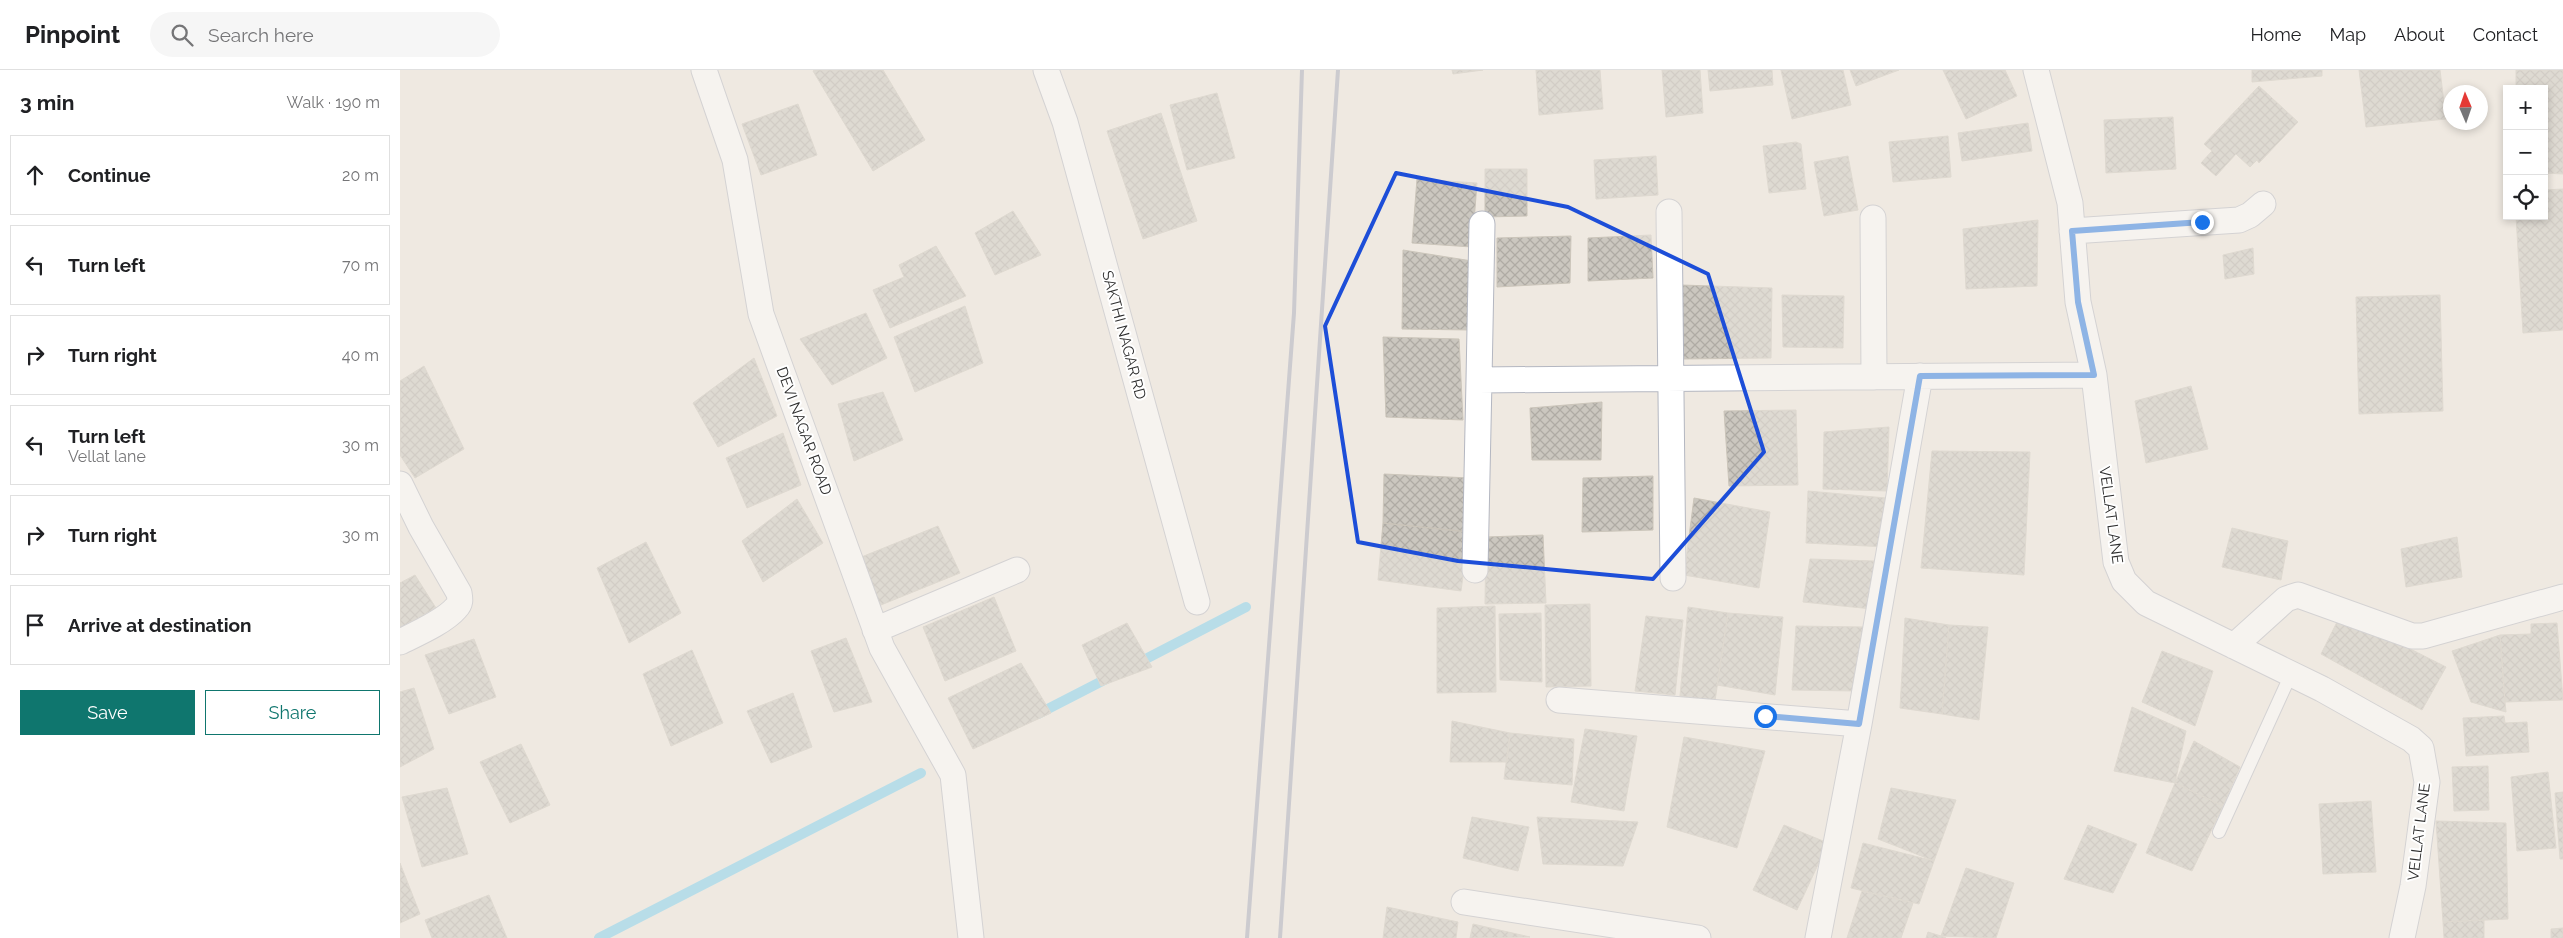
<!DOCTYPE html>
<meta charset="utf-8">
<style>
:root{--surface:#fff;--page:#f6f6f6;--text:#202124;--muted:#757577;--line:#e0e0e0;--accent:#0f766e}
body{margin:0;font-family:Raleway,sans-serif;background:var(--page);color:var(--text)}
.controls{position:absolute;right:15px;top:15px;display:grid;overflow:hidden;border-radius:0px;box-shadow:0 2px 8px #0003}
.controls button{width:45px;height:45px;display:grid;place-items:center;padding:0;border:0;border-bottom:1px solid var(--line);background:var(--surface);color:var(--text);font:25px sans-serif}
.compass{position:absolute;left:2043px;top:15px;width:45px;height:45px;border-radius:50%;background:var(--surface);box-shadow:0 2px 8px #0003;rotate:358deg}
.stop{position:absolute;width:15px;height:15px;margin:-11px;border:4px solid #1a73e8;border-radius:50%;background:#fff}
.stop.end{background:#1a73e8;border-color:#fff;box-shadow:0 1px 5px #0008}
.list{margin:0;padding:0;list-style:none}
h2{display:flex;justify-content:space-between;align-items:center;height:65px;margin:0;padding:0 20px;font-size:21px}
h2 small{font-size:16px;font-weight:400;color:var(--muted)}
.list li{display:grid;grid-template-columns:32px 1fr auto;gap:15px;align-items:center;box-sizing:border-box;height:80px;margin:0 10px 10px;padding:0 10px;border:1px solid var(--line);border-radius:0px}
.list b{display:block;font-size:19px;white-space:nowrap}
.list p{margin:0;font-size:16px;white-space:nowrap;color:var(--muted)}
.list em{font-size:16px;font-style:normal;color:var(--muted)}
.actions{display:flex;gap:10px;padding:15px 20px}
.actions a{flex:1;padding:11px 0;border:1px solid var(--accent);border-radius:0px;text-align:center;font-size:18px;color:var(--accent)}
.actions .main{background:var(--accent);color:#fff}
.icon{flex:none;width:28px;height:28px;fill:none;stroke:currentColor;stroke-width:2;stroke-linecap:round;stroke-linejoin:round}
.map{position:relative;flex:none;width:2163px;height:868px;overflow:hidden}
header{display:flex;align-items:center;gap:30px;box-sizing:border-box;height:70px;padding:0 25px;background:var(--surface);border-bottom:1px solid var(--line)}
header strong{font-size:24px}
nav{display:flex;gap:28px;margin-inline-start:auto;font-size:18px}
.search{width:350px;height:45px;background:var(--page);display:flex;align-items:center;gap:12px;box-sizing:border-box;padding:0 18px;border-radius:28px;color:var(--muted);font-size:19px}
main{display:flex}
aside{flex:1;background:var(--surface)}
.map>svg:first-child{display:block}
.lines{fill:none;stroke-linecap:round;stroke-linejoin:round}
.stream{stroke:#75cff0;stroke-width:10}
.building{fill:url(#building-cross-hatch);stroke:#cbc5ba}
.service-casing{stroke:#b4b7c1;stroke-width:14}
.minor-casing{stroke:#b4b7c1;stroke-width:27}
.service{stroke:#fff;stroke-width:12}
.minor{stroke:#fff;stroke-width:25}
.rail{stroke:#a3a6b8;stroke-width:4}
.route{stroke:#1a73e8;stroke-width:6}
.marked{fill:none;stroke:#1d4ed8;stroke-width:4;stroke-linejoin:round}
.labels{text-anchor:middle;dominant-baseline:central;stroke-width:4;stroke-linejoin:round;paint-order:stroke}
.street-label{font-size:15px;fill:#2e2e2e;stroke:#fff}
</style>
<header>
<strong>Pinpoint</strong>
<div class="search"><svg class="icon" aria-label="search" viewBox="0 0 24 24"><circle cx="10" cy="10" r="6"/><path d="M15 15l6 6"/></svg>Search here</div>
<nav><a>Home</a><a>Map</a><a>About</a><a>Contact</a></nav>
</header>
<main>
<aside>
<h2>3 min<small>Walk · 190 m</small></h2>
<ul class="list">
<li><svg class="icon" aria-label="ahead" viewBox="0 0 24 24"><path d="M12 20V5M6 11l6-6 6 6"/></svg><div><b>Continue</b></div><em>20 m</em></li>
<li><svg class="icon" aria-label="left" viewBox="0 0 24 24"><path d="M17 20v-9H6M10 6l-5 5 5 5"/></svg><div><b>Turn left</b></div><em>70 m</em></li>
<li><svg class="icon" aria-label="right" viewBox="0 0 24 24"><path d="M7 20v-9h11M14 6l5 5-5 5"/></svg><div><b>Turn right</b></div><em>40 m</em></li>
<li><svg class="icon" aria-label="left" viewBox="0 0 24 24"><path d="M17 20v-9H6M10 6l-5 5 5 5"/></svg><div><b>Turn left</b><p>Vellat lane</p></div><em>30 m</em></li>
<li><svg class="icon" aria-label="right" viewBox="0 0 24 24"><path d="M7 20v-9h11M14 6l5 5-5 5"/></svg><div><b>Turn right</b></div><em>30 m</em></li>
<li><svg class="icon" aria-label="arrive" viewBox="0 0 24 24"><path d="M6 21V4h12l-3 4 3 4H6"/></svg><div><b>Arrive at destination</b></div></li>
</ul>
<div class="actions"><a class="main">Save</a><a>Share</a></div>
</aside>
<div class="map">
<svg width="2163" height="868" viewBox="0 0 2163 868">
<defs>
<pattern id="building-cross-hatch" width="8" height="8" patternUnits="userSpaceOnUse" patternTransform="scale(1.25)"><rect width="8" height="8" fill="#cbc7bf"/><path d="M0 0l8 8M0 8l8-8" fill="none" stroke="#afaba4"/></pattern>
</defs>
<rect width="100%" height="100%" fill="#efe9e1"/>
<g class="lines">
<path class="stream" d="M736 594 846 537
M638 644 710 607
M199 868 521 703"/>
</g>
<path class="building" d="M415 0H483L525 70 473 101 413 1Z
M1052 0H1083L1053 4Z
M1136 0H1200L1203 39 1139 45Z
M1262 0H1300L1303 43 1266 47Z
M1308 0H1372L1373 15 1310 21Z
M1381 0H1443L1451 35 1392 49Z
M1450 0H1499L1456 16Z
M1543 0H1605L1617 26 1566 49Z
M1852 0H1922V6L1852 12Z
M1959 0H2040L2046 49 1966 57Z
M2116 0H2163V104L2144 103V19H2116Z
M1859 16 1898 52 1859 93 1857 90 1850 97 1836 84 1816 106 1801 93 1812 81 1804 74Z
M817 23 835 88 787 100 770 35Z
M398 34 417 85 361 105 342 54Z
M761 43 797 151 743 169 707 61Z
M1773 47 1776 99 1706 103 1704 50Z
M1628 53 1632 81 1562 91 1558 63Z
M1548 66 1551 107 1493 112 1489 72Z
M1396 72 1401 74 1406 119 1369 123 1363 76Z
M1256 86 1258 125 1196 129 1194 90Z
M1448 86 1458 140 1424 146 1414 92Z
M1085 99H1127V146L1085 147Z
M1017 109 1077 113 1072 177 1012 173Z
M2163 119V260L2123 263 2116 146H2144V120Z
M613 141 641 185 595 205 575 163Z
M1638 150 1637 216 1566 219 1563 159Z
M1251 165 1253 208 1188 211V168Z
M1171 166 1170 213 1097 217V168Z
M536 176 566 226 490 258 473 220 504 207 499 195Z
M1853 178 1854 204 1825 209 1823 185Z
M1003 180 1072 191 1071 260 1002 259Z
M1281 215 1372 218 1371 288 1281 289Z
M1382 225 1444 226 1443 278 1383 277Z
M2040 225 2043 341 1959 344 1956 227Z
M565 236 583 293 515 322 494 267Z
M466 243 487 288 432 315 400 269Z
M983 267 1059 269 1063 350 986 347Z
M354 288 377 346 318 377 293 333Z
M24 296 64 379 15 408 0 385V311Z
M1791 316 1808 379 1746 393 1735 331Z
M483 322 503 370 454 391 438 334Z
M1202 332 1201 390H1132L1130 338Z
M1396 340 1398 415 1329 416 1324 341Z
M1489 357 1487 421 1423 419 1424 362Z
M383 363 401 415 347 438 326 388Z
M1532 381 1630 382 1624 505 1521 498Z
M984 404 1070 408 1069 462 983 453Z
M1253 406V460L1182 462 1183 408Z
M1408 421 1486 428 1487 477 1406 473Z
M1294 428 1370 442 1359 518 1284 505Z
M397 429 423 473 363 512 342 471Z
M983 453 1069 462 1061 521 978 510Z
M538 456 560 503 476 537 459 488Z
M1832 458 1888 471 1881 510 1822 497Z
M1143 465 1146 533 1085 534 1086 467Z
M2057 467 2062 507 2006 517 2001 479Z
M246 472 281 543 229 573 197 498Z
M1410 489 1474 491 1472 539 1403 532Z
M15 505 36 538 0 558V513Z
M594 527 616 581 545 611 523 557Z
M1190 534 1191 616 1146 617 1145 535Z
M1095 536 1096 622 1037 623V538Z
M1288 537 1328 543 1315 631 1280 626Z
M1141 543 1142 612 1100 610 1099 544Z
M1328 543 1383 547 1375 625 1317 615Z
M1941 544 2046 597 2022 640 1921 584Z
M1246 546 1283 550 1275 625 1235 621Z
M1505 548 1549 555 1542 644 1500 638Z
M727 553 752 597 701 616 682 575Z
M2157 553 2163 630 2105 632 2100 565 2131 564V554Z
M1549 555 1588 557 1579 650 1542 644Z
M1396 556 1464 557 1456 621 1392 620Z
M2100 565 2105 632 2106 642 2071 632 2052 581Z
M446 568 472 632 434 642 411 581Z
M74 569 96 627 49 644 25 585Z
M292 580 323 653 271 676 243 604Z
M1762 581 1813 601 1795 656 1742 632Z
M621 593 651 643 573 679 548 628Z
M14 618 34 679 0 697V622Z
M393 623 412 677 371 693 347 641Z
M1732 637 1786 661 1775 713 1714 701Z
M2104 646 2105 653 2127 652 2129 682 2066 686 2063 648Z
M1052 651 1110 663 1107 692H1050Z
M1185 659 1237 666 1224 741 1171 732Z
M1110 663 1174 669 1172 715 1104 709Z
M1284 667 1365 681 1337 778 1267 757Z
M1794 671 1840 697 1823 736 1775 713Z
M121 674 150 735 110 753 80 692Z
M2088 696 2089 740 2054 741 2052 697Z
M2148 702 2156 778 2117 781 2111 707Z
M1775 713 1823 736 1792 801 1746 783Z
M47 718 68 784 22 797 2 727Z
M1491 718 1556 730 1534 791 1478 769Z
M2163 722V789H2160L2155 723Z
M1971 731 1976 802 1923 804 1919 734Z
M1072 747 1129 757 1118 801 1063 788Z
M1137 747 1238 752 1223 796 1143 794Z
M2036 751 2106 753 2108 849 2043 852Z
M1384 755 1428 773 1397 840 1353 820Z
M1688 755 1737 774 1713 823 1664 809Z
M1463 773 1534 791 1519 834 1451 818Z
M0 793 20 844 0 853Z
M1566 798 1614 813 1596 868 1541 866Z
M1462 821 1513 833 1501 868H1447Z
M89 825 107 868H32L25 850Z
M987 837 1058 852 1056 868H983Z
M2084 850V868H2044L2043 852Z
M1073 854 1130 867 1070 868Z
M2163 858V868H2151V859Z
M1528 862 1541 866 1546 868H1526Z"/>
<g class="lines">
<defs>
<path id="service" d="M1819 762 1891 604"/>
<path id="minor" d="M304 0 335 90 361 244 482 578 553 705 571 868
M646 0 665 52 797 532
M1636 0 1670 133 1678 232 1694 305 1716 492 1724 511 1746 533 1922 619 2011 669 2021 678 2027 712 2013 816 2002 868
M1269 142 1273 508
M1473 148 1474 307
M1082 154 1079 310 1694 305
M1672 161 1839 150 1850 145 1863 134
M0 414 21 457 59 523C60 529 61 533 56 538 44 552 16 564 0 572
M1075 500 1079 310
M475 560 617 500
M1834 576 1886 529 1898 525 2012 566H2023L2163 527
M1159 630 1459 654
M1064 832 1298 868
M1418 868 1459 654 1520 306"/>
</defs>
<use href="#service" class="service-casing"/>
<use href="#minor" class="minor-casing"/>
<use href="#service" class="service"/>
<use href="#minor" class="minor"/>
<path class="rail" d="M847 868 894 243 902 0
M880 868 938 0"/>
</g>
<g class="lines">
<path class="route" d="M1365 646 1459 654 1520 306 1694 305 1678 232 1672 161 1802 152"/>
</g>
<path d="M0 0H2163V868H0ZM996 103 1168 137 1308 204 1364 382 1253 509 1058 491 958 472 925 256Z" fill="#efe9e1" fill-opacity=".55" fill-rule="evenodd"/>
<path class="marked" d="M996 103 1168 137 1308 204 1364 382 1253 509 1058 491 958 472 925 256Z"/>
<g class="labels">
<g class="street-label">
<text transform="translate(724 265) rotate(75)">SAKTHI NAGAR RD</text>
<text transform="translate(404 361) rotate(70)">DEVI NAGAR ROAD</text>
<text transform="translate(1711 445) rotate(82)">VELLAT LANE</text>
<text transform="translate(2019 762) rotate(-83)">VELLAT LANE</text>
</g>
</g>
</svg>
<div class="controls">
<button>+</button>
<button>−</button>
<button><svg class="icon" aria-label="locate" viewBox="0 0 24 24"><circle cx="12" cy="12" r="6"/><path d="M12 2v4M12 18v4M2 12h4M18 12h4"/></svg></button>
</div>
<svg class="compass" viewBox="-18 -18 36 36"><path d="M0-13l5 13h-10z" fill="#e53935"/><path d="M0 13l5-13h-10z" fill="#757577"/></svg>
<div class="stop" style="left:1365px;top:646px"></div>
<div class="stop end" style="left:1802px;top:152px"></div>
</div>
</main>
